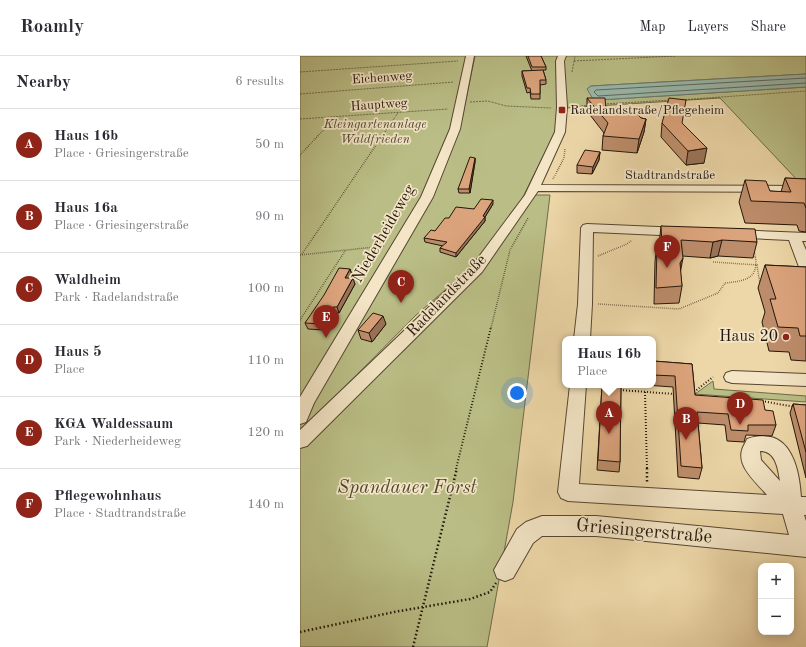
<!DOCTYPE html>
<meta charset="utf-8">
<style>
:root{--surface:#fff;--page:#f7f7f7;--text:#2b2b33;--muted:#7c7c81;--line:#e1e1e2;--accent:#8f2418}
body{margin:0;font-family:"Old Standard TT",serif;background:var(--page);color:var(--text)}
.controls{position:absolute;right:12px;bottom:12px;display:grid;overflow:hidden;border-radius:8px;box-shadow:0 2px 10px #0003}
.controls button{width:36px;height:36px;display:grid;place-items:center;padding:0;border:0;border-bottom:1px solid var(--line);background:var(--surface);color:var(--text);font:20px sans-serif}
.you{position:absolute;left:217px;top:337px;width:14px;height:14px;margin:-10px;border:3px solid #fff;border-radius:50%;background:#1a73e8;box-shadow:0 0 0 6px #1a73e833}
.badge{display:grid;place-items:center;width:26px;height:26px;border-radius:50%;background:var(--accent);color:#fff;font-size:13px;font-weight:700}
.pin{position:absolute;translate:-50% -33px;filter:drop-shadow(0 1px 2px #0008)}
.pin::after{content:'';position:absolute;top:21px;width:14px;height:12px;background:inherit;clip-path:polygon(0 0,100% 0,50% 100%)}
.popup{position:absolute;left:262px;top:280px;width:94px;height:52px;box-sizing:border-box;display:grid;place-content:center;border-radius:8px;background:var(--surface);filter:drop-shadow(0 1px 3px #0005);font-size:13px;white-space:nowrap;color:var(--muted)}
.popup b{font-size:15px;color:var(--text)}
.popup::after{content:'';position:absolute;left:50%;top:100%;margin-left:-8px;border:8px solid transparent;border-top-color:var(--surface)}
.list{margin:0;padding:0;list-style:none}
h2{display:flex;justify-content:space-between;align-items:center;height:52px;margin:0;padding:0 16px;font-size:17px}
h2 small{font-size:13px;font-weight:400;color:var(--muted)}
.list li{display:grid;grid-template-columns:26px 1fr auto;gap:12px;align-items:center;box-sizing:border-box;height:72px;padding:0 16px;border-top:1px solid var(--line)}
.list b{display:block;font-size:15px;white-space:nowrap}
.list p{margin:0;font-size:13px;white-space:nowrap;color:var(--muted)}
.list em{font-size:13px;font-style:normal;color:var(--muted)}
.map{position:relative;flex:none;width:506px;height:591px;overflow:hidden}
header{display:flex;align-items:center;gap:24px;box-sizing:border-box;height:56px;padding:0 20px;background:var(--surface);border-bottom:1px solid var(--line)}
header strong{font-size:19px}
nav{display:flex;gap:22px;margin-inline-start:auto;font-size:14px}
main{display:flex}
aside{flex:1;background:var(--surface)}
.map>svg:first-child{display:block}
.green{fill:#babe86;stroke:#6e6a48}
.water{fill:#99b9ac;stroke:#6a786c}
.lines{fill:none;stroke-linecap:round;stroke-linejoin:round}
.shore{stroke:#5e685c;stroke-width:1}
.minor-casing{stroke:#564632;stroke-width:2}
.path-far3{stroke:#23160b;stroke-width:1;stroke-dasharray:0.5 1;stroke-linecap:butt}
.path-far2{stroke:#23160b;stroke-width:1.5;stroke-dasharray:0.5 1.5;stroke-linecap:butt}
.path-far1{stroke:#23160b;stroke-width:2;stroke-dasharray:1 2;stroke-linecap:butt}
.path{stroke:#23160b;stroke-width:2.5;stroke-dasharray:1.5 2.5;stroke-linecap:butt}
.minor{fill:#f3e5c6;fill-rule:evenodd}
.wall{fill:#bd8d6b;stroke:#23160b}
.shaded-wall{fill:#9a7357;stroke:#23160b}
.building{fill:#dca47c;stroke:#23160b}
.poi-dot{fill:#8f2418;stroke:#f3e5c6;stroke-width:1.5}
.labels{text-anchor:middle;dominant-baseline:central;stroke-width:3.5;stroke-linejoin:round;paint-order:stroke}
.far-street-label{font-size:13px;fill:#23160b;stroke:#f3e5c6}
.far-poi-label{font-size:13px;fill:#23160b;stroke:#f3e5c6;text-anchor:start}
.far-park-label{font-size:13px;font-style:italic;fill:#504830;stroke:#f3e5c6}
.street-label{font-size:16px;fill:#23160b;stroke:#f3e5c6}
.poi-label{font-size:16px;fill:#23160b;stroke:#f3e5c6;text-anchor:end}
.near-park-label{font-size:19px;font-style:italic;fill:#504830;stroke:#f3e5c6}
.near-street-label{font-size:19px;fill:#23160b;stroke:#f3e5c6}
</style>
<header>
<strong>Roamly</strong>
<nav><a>Map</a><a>Layers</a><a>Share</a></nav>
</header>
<main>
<aside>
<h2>Nearby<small>6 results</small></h2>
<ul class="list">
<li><span class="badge">A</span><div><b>Haus 16b</b><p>Place · Griesingerstraße</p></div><em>50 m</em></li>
<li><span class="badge">B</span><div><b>Haus 16a</b><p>Place · Griesingerstraße</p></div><em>90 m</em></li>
<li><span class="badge">C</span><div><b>Waldheim</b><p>Park · Radelandstraße</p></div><em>100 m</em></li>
<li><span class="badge">D</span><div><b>Haus 5</b><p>Place</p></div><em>110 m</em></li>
<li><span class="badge">E</span><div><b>KGA Waldessaum</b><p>Park · Niederheideweg</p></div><em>120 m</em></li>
<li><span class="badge">F</span><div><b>Pflegewohnhaus</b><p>Place · Stadtrandstraße</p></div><em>140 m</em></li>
</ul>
</aside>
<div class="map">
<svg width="506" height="591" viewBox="0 0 506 591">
<rect width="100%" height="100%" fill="#edd7a8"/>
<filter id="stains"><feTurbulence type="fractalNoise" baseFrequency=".005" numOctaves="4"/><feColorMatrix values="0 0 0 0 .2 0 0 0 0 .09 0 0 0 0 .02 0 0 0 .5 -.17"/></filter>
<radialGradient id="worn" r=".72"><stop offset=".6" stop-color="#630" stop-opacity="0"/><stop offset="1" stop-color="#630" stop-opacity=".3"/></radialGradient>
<path class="green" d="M0 0H170L162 63 175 0H258L256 5 257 46 256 74 222 143 173 210 115 260 23 353 177 213 231 139H250L213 446 187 591H0Z
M264 0H506V18L291 30 287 33 298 44 506 31V127H500L420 42 265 52 262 6Z
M413 325 414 333 506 340V346L395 338Z"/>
<path class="water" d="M506 18V31L298 44 293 43 287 33 291 30Z"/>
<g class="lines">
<path class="shore" d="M506 22 296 34 294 36 298 40 506 27"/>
<defs>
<path id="minor" d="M166 0H174L160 73 133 141 14 347 6 366 0 368V341L121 141 150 73Z
M258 0H266L264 5 267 51 265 76 241 129 506 130V136L238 135 182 216 7 390 0 392V374L172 210 225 139 255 76 257 51 256 5Z
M287 168 382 172 386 173 388 176 386 179 382 180 293 176 292 248 290 283H274L278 248 281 172 283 169Z
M434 174 506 177V185H502L506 194V215L501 214 499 211 489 184 430 181 428 178 430 175Z
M432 315 506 318V330L432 327 426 325 424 321 426 317Z
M270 329H286L279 428 467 439C457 427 437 411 442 394 443 390 446 386 447 383 489 369 499 409 501 441H506V459H504L506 465V501L296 480H242L233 487 213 522 205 525 197 522 194 514 217 473 226 466 242 460H296L489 479 483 458 268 445 261 442 258 436ZM460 395C476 395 478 413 480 425L461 404Z"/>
</defs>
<use href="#minor" class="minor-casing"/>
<path class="path-far3" d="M274 5 375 0
M0 16 158 5
M272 16 275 0
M0 38 154 26
M379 44 506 35
M170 46 188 45 206 50 251 52
M304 48 371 44
M272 51 289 49
M0 63 148 53
M26 71 35 61
M88 71 98 57"/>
<path class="path-far2" d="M0 99 27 70
M253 123 264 102 265 92
M2 198 89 70
M0 199 84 190
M298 200 327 188 332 184
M413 206 457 209 460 228
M298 248 379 253 418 237 425 227C448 225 461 221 454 195
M0 264 45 195
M191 272 210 194 228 162"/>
<path class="path-far1" d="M320 334 374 338
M345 336 347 413
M394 336 413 321
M462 345 495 351
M156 413 191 271"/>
<path class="path" d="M347 412V427
M0 576 94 556 170 543 190 536 196 527
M113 591 157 412"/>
<use href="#minor" class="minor"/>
</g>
<path class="wall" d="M226 0H241L246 11V14H243L246 24V28L240 29V43H231L230 36 227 37 222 20V15H232Z
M287 42 306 53 341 62 346 63 344 76 337 97 302 94 303 80 304 77 287 55Z
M362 67H382L404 107 386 109 361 81Z
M300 96 299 104 292 118 277 117V109Z
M175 102V106L170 137H159L158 133Z
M485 122 506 123V176L499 175 497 169 445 167 439 146 445 124 470 135 481 136Z
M193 148 185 161V165L156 201 140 196V192L143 190 125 186 124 182 135 175 149 162 174 153Z
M361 170 457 186 453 202 418 200 410 202 382 200 380 213 382 230 379 247 354 248 355 205 357 189H359Z
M465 209 506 211V305L491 304 489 296 469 295 462 266 465 256 458 232Z
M50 213 52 219 50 222 55 228 39 257H35L24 274 8 273 5 267Z
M86 268 72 286 61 283 58 274Z
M353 305 392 308 395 339 465 354 476 369 472 380 446 379 444 386 427 385 425 369 398 367 402 412 399 423 378 421 373 331 345 329H353Z
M302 329H321L320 406 319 416 297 414Z
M493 348 506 349V422L490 357Z"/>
<path class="shaded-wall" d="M346 63 344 76 337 97 339 83Z
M407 92 404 107 386 109 388 95Z
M300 96 299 104 292 118 293 111Z
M175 102V106L170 137 169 133Z
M193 144V148L185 161V165L156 201V197L183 160Z
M422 184 418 200 410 202 413 186Z
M383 202 380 218V207Z
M50 213 52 219 47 228 45 222Z
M53 222 55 228 39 257 37 251Z
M33 251 35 257 24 274 22 268Z
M83 260 86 268 72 286 69 277Z"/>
<path class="building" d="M228 0H241L246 11H232Z
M243 14 246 24H240V38H231L230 32H227L222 15Z
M287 42H305L306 53 331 51 341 62 346 63 339 83 303 80 308 67Z
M369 42 386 44 382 67 407 92 388 95 362 67Z
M285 94 300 96 293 111 277 109Z
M170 101 175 102 169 133H158Z
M485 122 506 123V152L504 147 451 145 445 124 466 125 470 135 491 136Z
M181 143 193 144 183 160 185 161 156 197 140 192 147 186 124 182 131 174 135 175 145 162H149L156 151 174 153Z
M361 170 455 173 457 186 422 184 413 186 381 184 383 202 380 207 382 230 356 232 357 189H362Z
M465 209 506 211V280H500L498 272 478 271 470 243H476Z
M39 212 50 213 45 222H53L37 251H33L22 268 5 267 24 239Z
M73 257 83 260 69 277 58 274Z
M353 305 392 308 395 339 463 344 465 354 473 355 476 369H448V375L431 374 428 358 397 356 402 412 381 410 375 320 353 319Z
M302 329H321L320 406 298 404Z
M493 348 506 349V396Z"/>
<g class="poi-dot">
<rect x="258" y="50" width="8" height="8" rx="2"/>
<circle cx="486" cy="281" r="4"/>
</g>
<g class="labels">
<g class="far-street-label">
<text transform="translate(82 22) rotate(-4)">Eichenweg</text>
<text transform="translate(79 49) rotate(-4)">Hauptweg</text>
<text x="370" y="119">Stadtrandstraße</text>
</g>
<g class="far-poi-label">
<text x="270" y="54">Radelandstraße/Pflegeheim</text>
</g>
<g class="far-park-label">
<text x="75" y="68">Kleingartenanlage<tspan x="75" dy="15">Waldfrieden</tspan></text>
</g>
<g class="street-label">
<text transform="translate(84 178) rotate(-60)">Niederheideweg</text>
<text transform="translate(147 240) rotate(-46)">Radelandstraße</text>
</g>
<g class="poi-label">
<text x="478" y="281">Haus 20</text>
</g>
<g class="near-park-label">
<text x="107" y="432">Spandauer Forst</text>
</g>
<g class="near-street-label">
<text transform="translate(344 476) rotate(5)">Griesingerstraße</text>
</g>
</g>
<rect width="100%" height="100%" filter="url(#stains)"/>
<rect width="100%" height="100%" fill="url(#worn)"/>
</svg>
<div class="controls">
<button>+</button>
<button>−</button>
</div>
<div class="you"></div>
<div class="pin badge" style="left:309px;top:378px">A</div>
<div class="popup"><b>Haus 16b</b>Place</div>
<div class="pin badge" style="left:386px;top:384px">B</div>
<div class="pin badge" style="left:101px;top:247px">C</div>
<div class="pin badge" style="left:440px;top:369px">D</div>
<div class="pin badge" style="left:26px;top:282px">E</div>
<div class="pin badge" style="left:367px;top:212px">F</div>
</div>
</main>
